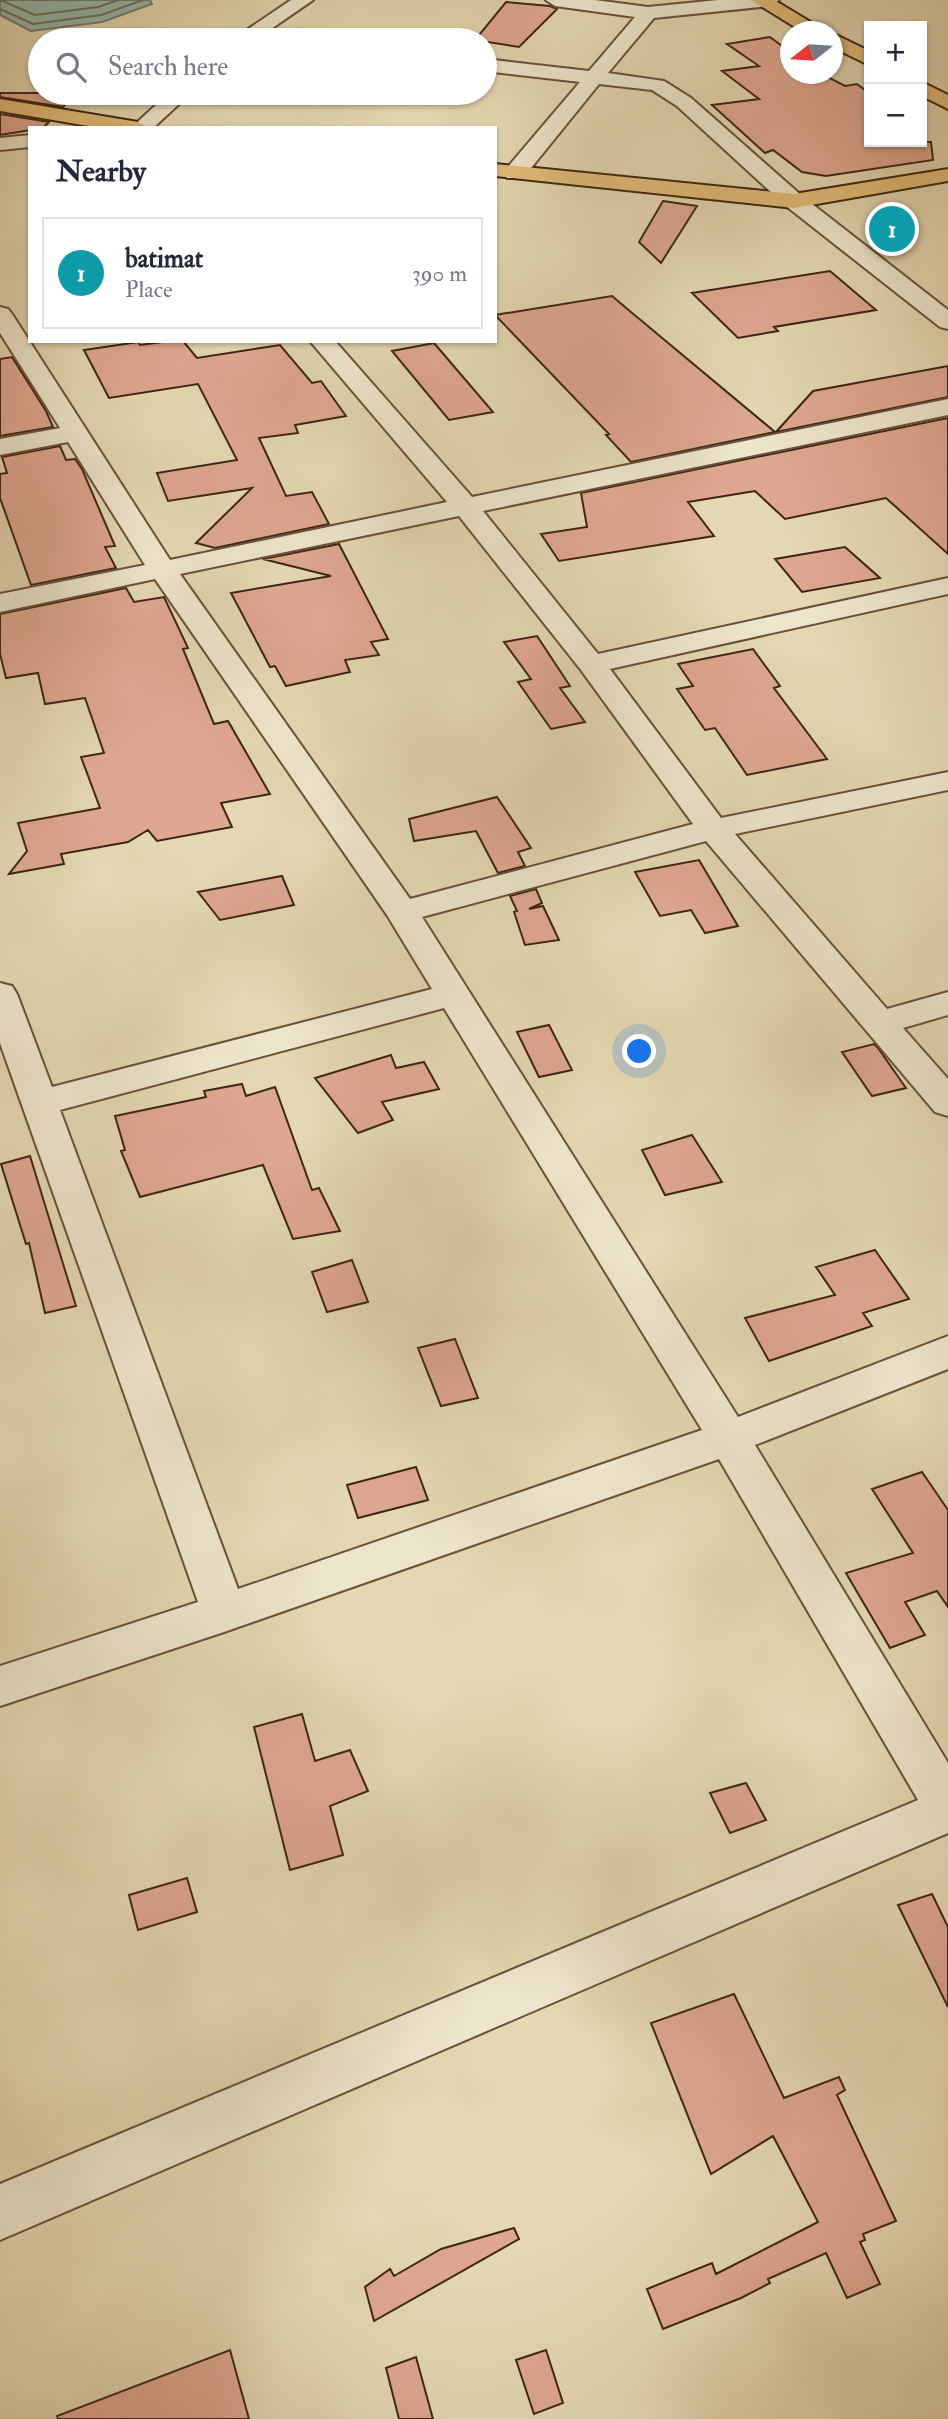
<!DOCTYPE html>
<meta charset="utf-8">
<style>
:root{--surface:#fff;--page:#f2f2f3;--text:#1f2937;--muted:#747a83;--line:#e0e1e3;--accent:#ea580c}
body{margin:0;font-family:"IM FELL Double Pica",serif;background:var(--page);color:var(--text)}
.controls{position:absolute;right:21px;top:21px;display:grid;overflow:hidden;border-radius:0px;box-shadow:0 2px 5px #0004}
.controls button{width:63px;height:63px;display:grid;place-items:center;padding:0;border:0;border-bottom:2px solid var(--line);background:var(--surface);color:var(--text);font:35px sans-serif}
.compass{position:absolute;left:780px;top:21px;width:63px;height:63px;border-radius:50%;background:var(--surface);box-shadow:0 2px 5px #0004;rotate:253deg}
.you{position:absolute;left:640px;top:1052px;width:24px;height:24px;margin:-18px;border:5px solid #fff;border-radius:50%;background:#1a73e8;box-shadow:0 0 0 10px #1a73e833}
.badge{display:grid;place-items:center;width:46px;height:46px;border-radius:50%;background:var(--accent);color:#fff;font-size:23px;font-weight:700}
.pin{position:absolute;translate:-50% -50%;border:4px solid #fff;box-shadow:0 2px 7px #0006}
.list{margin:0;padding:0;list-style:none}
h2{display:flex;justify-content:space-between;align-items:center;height:91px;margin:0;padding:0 28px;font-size:30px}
h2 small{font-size:23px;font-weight:400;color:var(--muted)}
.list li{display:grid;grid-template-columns:46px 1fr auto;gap:21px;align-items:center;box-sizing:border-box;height:112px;margin:0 14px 14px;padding:0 14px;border:2px solid var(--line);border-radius:0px}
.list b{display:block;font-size:26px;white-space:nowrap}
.list p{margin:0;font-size:23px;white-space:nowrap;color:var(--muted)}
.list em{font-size:23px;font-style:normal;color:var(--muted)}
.icon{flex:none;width:38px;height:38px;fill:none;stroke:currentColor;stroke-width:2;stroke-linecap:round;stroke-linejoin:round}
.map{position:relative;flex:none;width:948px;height:2419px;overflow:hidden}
.search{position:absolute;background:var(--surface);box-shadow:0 2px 5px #0004;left:28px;top:28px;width:469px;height:77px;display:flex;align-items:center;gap:18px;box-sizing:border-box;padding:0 24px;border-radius:38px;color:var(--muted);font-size:26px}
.panel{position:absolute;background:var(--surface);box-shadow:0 2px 5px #0004;left:28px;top:126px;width:469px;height:217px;border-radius:0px}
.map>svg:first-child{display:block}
.water{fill:#95b9ae;stroke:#727e70;stroke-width:2}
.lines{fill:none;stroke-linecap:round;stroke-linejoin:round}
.shore{stroke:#6a7060;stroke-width:2}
.building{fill:#dea790;stroke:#3e2613;stroke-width:2}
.minor-casing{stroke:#68523a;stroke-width:4}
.major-casing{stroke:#3e2613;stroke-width:4}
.highway-casing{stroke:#3e2613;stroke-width:4}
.minor{fill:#ede5cc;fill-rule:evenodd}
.major{fill:#e2bc78;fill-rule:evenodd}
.highway{fill:#e2bc78;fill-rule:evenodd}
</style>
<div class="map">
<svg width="948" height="2419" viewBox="0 0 948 2419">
<rect width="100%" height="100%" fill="#e4d7b1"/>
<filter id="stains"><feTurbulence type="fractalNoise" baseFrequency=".00286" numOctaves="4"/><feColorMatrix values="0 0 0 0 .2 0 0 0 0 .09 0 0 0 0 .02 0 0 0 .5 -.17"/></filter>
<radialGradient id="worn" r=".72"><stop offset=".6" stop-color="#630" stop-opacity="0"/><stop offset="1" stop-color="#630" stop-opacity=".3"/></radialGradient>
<path class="water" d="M0 0H150L152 4 102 22 31 31 0 15Z"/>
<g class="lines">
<path class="shore" d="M0 0 35 15 98 7 118 0
M0 9 33 24 101 15 143 0"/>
</g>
<path class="building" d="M506 2 550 6 557 9 519 47 475 40Z
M770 37 790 52V74H822L845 86 857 84 869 93V142H931L933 160 826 176 802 172 773 150 765 153 712 105 759 99 722 71 759 66 727 44Z
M0 93H76L63 107 0 97Z
M0 114 49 122 43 128 0 135Z
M663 201 697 206 661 263 639 242Z
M830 271 876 310 774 327 778 331 738 338 692 293Z
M612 296 631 312 775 432 631 462 606 435 609 434 495 315Z
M170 341H183L197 358 280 345 312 383 321 381 346 416 295 425 298 433 259 438 286 496 312 492 329 524 215 548 196 543 252 488 168 501 157 473 237 460 198 384 109 398 84 350 138 342 140 345Z
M434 343 493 412 449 420 392 351Z
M12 357 46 411 53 427 0 436V359Z
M948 366V397L776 432 813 391Z
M948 418V554L886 498 785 519 755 491 688 502 714 536 559 561 541 534 587 527 581 493Z
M60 446 66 460 75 459 82 469 115 546 105 547 116 568 31 585 0 498V474L7 473 2 457Z
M339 544 388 639 371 642 379 655 345 660 350 672 286 686 275 666 270 667 231 593 331 576 263 559Z
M845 547 880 578 802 592 775 559Z
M126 588 134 602 164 597 188 648 183 649 214 724 228 721 270 794 221 803 232 827 157 841 148 830 128 842 61 854 64 864 9 874 27 851 18 823 100 808 81 757 104 753 85 698 45 704 38 673 6 678 0 654V614Z
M537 636 570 686 560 688 585 722 551 729 518 682 531 679 504 642Z
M753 649 780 686 774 688 827 759 747 775 715 728 705 730 677 689 693 686 678 664Z
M497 797 531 848 518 852 525 866 498 873 476 831 414 841 409 819Z
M699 860 738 926 705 933 691 910 660 916 635 872Z
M282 876 294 905 220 920 198 892Z
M536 889 542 903 529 909 543 906 559 940 525 945 514 912 517 911 510 896Z
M549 1025 572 1070 539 1077 517 1032Z
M874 1044 878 1048 906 1088 872 1096 842 1052Z
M391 1055 396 1068 424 1062 439 1089 382 1102 393 1120 358 1133 315 1078Z
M242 1084 246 1096 275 1087 312 1190 319 1188 340 1231 293 1239 263 1165 140 1197 121 1151 125 1150 115 1116 206 1097 204 1091Z
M692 1135 722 1182 665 1195 642 1150Z
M30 1156 76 1306 45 1313 29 1243 26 1244 1 1164Z
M875 1250 909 1299 863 1313 872 1326 769 1361 745 1318 835 1295 816 1267Z
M352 1260 368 1302 327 1312 312 1272Z
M455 1339 478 1398 441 1406 418 1348Z
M416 1467 428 1500 358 1518 347 1485Z
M922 1472 948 1510V1607L937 1591 905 1602 925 1635 890 1648 846 1573 913 1553 872 1489Z
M302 1714 315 1761 350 1750 368 1791 330 1806 343 1855 290 1870 254 1727Z
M746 1783 766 1820 730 1833 710 1793Z
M187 1878 197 1912 138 1930 129 1895Z
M932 1894 948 1927V2007L898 1905Z
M734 1994 784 2098 839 2077 845 2090 837 2095 896 2221 863 2234 865 2240 860 2242 880 2284 847 2298 826 2253 768 2279 770 2283 741 2298 663 2329 647 2289 712 2263 716 2274 818 2222 773 2136 711 2174 651 2023Z
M514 2228 519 2239 374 2321 365 2287 390 2269 394 2276 441 2249Z
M230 2350 249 2419H58L57 2416Z
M546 2350 563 2403 534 2414 516 2360Z
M416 2357 433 2419H399L386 2368Z"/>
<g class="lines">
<defs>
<path id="minor" d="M291 0H313L255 40H232Z
M546 0H595L648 7 718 0H779L770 6 654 18 608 73 664 81 691 98 802 196 948 310V329L940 327 786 206 677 106 652 90 599 84 523 178H507L504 173 507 168 580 82 485 71V59L589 71 635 17 555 6Z
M169 93H191L153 128H131Z
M30 135V147L0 150V138Z
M0 307 8 309 12 314 170 560 447 502 310 341H335L472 497 948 399V415L483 511 598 654 948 578V594L610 669 721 818 948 772V790L735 834 887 1009 948 992V1015L903 1028 948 1079V1116L935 1112 706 841 422 917 738 1417 948 1336V1369L755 1445 948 1763V1833L0 2240V2184L918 1800 719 1459 224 1632 0 1706V1666L198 1602 0 1043V983L12 986 17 994 52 1087 432 989 387 915 155 579 0 612V594L145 565 68 442 0 455V439L60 428 0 333ZM459 516 581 670 693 824 410 899 180 574ZM444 1008 702 1430 238 1589 60 1110Z"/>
<path id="major" d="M0 99 138 122 148 128H100L0 111Z
M495 164 794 194 948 169V181L794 208 495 176Z"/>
<path id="highway" d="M751 0H774L827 32H803Z
M832 33 869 51V65L832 47Z
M922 82 948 95V109L922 96Z"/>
</defs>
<use href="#minor" class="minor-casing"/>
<use href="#major" class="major-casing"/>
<use href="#highway" class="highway-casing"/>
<use href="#minor" class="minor"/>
<use href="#major" class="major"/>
<use href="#highway" class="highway"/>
</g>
<rect width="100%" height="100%" filter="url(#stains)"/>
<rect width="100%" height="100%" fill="url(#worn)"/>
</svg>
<div class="controls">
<button>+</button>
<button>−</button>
</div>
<svg class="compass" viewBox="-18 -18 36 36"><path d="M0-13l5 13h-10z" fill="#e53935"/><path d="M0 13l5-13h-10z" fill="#747a83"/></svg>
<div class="you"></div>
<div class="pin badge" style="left:892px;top:229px;background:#0f9aa8">1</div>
<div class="search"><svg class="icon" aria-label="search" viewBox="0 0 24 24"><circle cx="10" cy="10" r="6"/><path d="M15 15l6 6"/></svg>Search here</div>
<section class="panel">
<h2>Nearby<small></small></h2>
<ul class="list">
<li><span class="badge" style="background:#0f9aa8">1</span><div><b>batimat</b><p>Place</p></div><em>390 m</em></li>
</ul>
</section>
</div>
